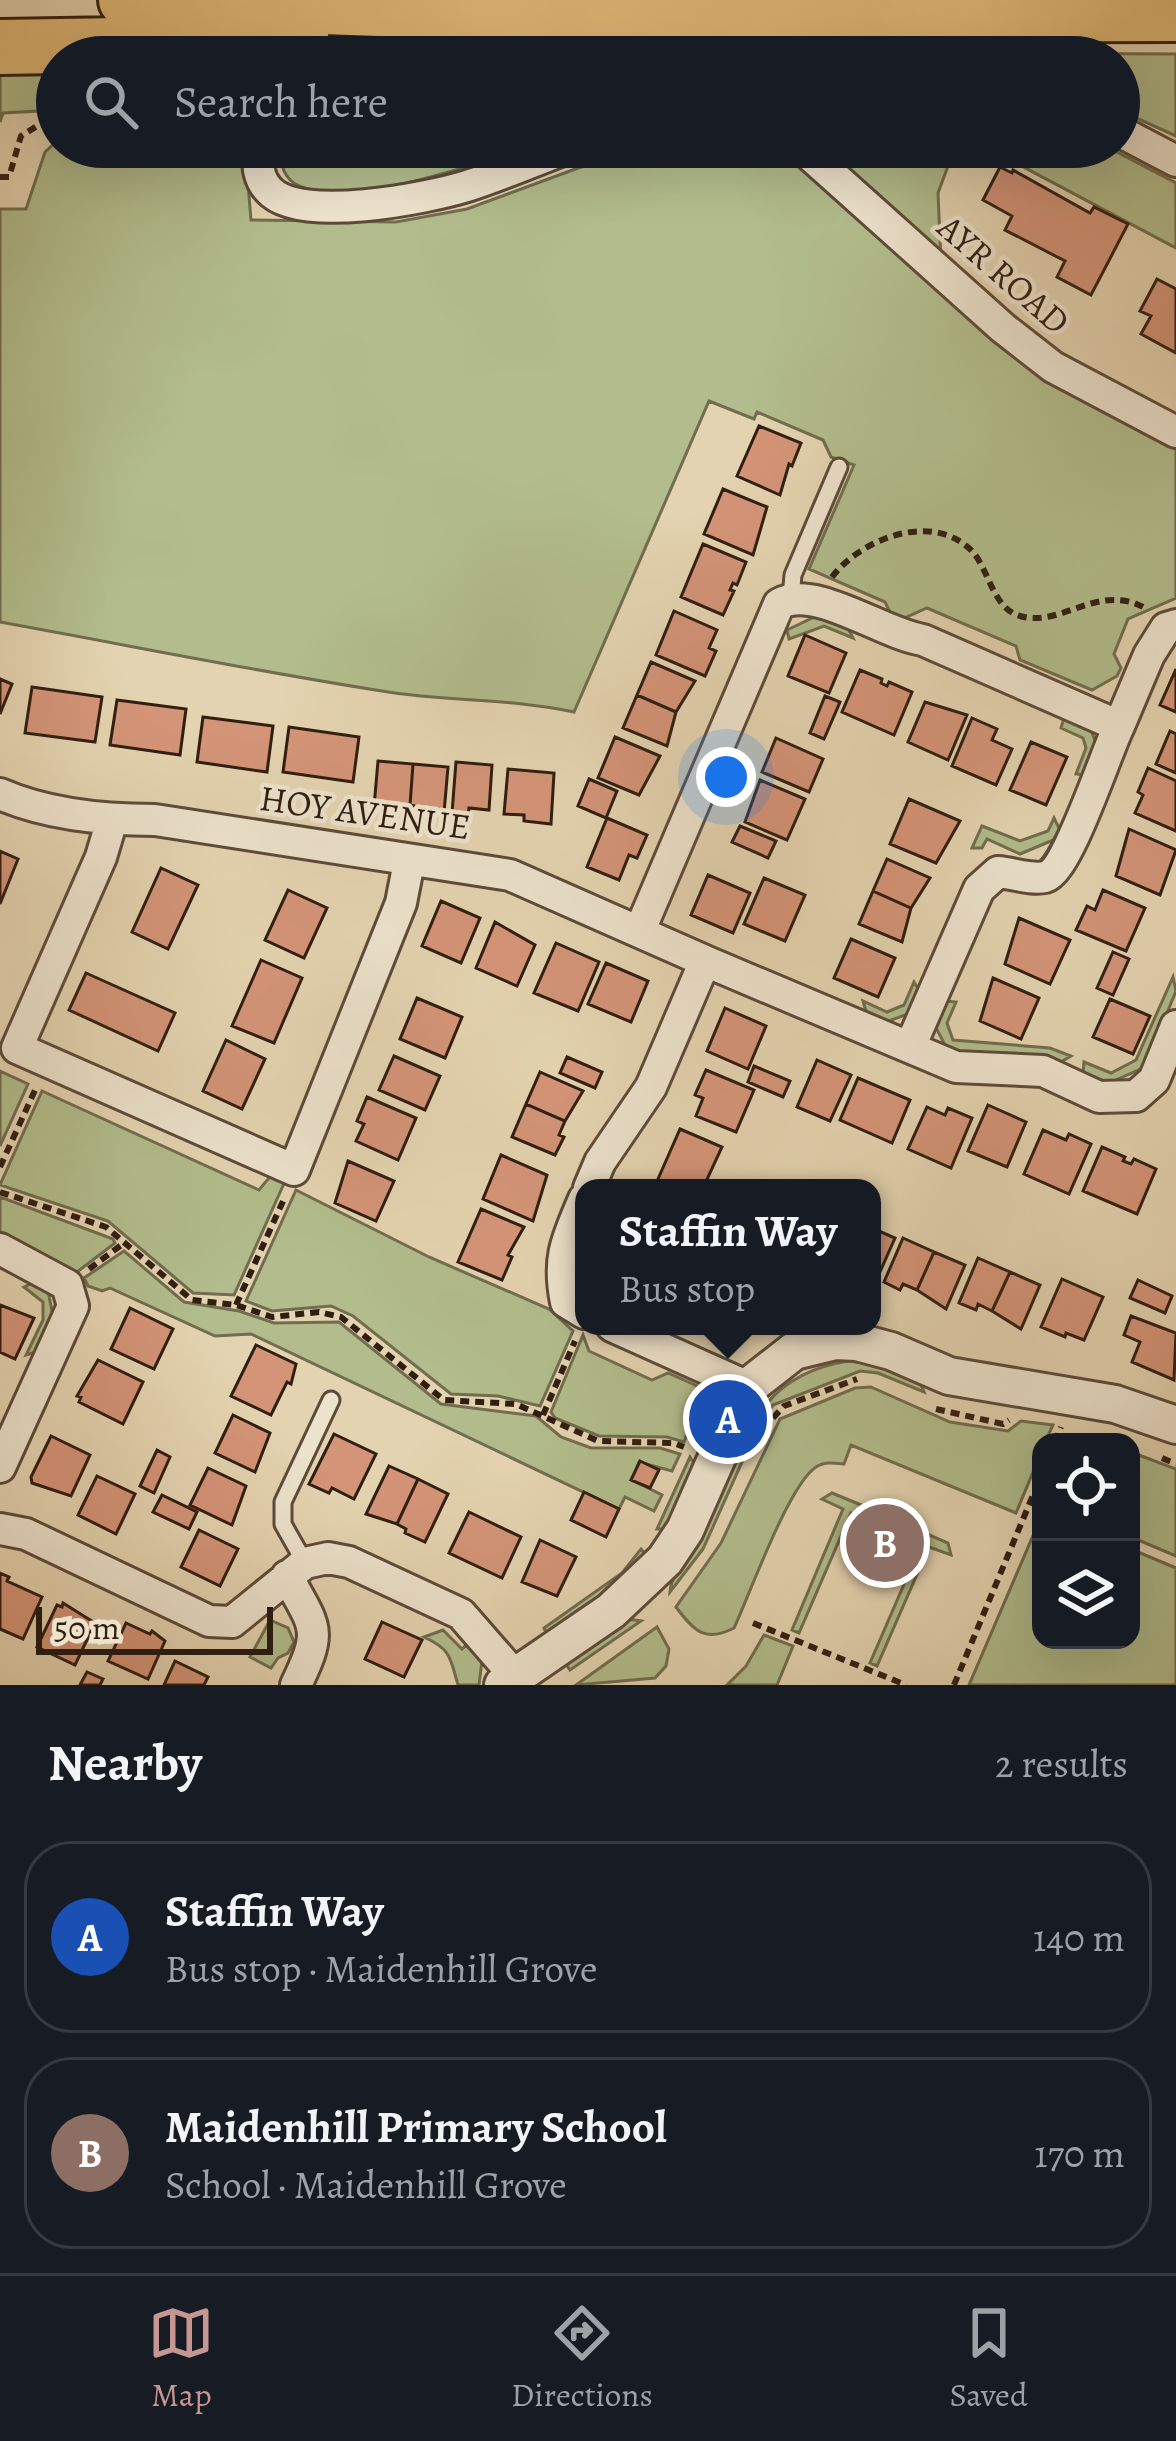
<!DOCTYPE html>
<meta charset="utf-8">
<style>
:root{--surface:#171b24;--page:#242831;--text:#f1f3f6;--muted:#9ea1a6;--line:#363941;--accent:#c59692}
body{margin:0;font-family:Alegreya,serif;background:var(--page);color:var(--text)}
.controls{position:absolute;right:36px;bottom:36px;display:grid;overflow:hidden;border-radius:24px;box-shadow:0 12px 48px #0002}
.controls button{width:108px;height:108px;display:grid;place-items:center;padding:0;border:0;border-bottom:3px solid var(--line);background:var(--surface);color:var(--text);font:60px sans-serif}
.scale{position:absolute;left:36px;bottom:30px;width:237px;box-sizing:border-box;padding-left:12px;border:6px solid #301e11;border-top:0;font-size:33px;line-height:42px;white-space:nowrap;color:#301e11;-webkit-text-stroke:9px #ede2cc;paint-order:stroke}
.you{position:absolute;left:726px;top:777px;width:42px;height:42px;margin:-30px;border:9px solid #fff;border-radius:50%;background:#1a73e8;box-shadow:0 0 0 18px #1a73e833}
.badge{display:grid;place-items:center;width:78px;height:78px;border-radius:50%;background:var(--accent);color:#fff;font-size:39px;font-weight:700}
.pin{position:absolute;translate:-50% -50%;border:6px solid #fff;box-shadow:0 3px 12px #0006}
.popup{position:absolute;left:575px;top:1179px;width:306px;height:156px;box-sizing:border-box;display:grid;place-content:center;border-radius:24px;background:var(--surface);filter:drop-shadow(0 3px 9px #0005);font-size:39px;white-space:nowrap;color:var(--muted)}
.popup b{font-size:45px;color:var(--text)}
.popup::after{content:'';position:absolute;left:50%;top:100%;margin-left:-24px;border:24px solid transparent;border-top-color:var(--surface)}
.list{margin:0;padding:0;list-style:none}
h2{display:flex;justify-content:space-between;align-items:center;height:156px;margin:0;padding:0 48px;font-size:51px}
h2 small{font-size:39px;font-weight:400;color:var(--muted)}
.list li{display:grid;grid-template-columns:78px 1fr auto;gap:36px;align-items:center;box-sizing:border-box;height:192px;margin:0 24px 24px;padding:0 24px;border:3px solid var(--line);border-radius:48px}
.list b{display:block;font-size:45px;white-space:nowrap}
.list p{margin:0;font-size:39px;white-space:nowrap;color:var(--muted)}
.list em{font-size:39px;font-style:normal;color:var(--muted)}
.icon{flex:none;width:66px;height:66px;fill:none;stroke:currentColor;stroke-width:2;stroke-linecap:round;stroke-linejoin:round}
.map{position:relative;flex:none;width:1176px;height:1685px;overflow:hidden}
.search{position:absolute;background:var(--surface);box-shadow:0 12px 48px #0002;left:36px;right:36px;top:36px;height:132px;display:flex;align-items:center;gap:30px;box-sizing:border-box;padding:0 42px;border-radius:66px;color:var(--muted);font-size:45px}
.sheet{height:588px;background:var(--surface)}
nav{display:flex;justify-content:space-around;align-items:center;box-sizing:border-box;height:168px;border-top:3px solid var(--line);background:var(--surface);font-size:33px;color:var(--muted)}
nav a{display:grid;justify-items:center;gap:6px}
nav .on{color:var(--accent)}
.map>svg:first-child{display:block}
.green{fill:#b2bc8c;stroke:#716d4e;stroke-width:3}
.building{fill:#d49478;stroke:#301e11;stroke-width:3}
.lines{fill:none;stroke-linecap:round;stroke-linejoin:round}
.service-casing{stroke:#5d4b39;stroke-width:21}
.minor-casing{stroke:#5d4b39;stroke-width:36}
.tertiary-casing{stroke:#5d4b39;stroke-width:42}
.motorway-casing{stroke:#301e11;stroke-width:60}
.path{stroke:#301e11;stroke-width:6;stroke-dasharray:9 6;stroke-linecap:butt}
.service{stroke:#ede2cc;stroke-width:15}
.minor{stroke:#ede2cc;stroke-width:30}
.tertiary{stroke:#ede2cc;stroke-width:36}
.motorway{stroke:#e2ba78;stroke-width:54}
.labels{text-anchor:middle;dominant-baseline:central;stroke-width:9;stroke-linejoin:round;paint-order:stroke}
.street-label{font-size:36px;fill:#301e11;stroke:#ede2cc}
</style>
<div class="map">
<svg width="1176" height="1685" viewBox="0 0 1176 1685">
<rect width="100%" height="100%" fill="#e4d3b0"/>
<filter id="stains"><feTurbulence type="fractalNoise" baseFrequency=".00167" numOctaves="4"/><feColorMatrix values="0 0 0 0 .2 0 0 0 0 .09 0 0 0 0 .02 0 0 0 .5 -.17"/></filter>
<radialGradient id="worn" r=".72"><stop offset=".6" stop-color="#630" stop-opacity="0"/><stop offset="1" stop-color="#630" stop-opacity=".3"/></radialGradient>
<path class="green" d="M978 53 1176 54V136L1119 110V57H838Z
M0 69H57V110L3 113 0 122Z
M57 141V147H245L251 220 396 222 467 209 578 168 652 147H784L1055 384 1176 445V598L1128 619 1114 654 1121 668 1117 676 1092 690 1020 660 1016 646 927 608 902 619 891 614 885 602 809 569 854 465 831 457 823 440 757 412 754 419 709 401 574 712C511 698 446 702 382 691 254 671 127 645 0 622V209H26L45 152Z
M278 147H530C473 164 354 209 299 186 283 179 281 163 278 147Z
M822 147H955L938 193 941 261Z
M986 147H1107L1176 183V248Z
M821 614 847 626 853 638 824 626 789 639 787 630Z
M1064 718 1091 730 1097 746 1085 775 1076 774 1086 748 1083 738 1061 728Z
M1054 818 1061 832 1058 838 1020 854 987 839 982 848H972L982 826 1020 841 1048 831Z
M1173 977 1176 991 1145 1067 1109 1083 1083 1073 1084 1062 1111 1073 1136 1060Z
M914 982 920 992 911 1013 886 1022 867 1015 863 1001 887 1012 904 1005Z
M945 1001 956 1002 947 1023 953 1040 1050 1048 1071 1056 1059 1063 959 1054 946 1047 934 1024Z
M0 1071 28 1084 0 1146Z
M42 1091 259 1190 273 1173 286 1179 234 1295 193 1293 108 1221 0 1185Z
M296 1190 429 1257 549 1309 573 1331 540 1406 498 1396 451 1394 353 1316 331 1306 272 1311 246 1301Z
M0 1197 113 1239 115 1243 73 1275 72 1270 0 1235Z
M124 1251 184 1302 239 1311 274 1323 339 1322 441 1404 536 1416 561 1437 591 1448H660L680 1454 672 1471 639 1462 632 1480 662 1495 654 1511 625 1497 619 1509 251 1334 215 1336 110 1288 102 1291 88 1286 84 1278Z
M35 1282 48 1291 53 1316 36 1352 26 1355 43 1320V1302L24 1287Z
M583 1335 589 1351 652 1380 668 1373 704 1389 684 1442 667 1437 599 1436 555 1418 551 1412Z
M848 1361 881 1365 920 1382 924 1392 878 1373 860 1371 773 1405 751 1442 703 1549 670 1592C672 1569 690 1555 700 1535 742 1457 746 1377 848 1361Z
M871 1387 950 1422 1008 1431 1021 1421 1053 1425 1045 1442H1041V1453L1016 1513 851 1445 844 1464C835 1463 824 1461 816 1467 788 1486 750 1594 734 1628 705 1643 694 1631 676 1607L721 1543 780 1419 855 1388Z
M1131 1452 1176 1469V1556L1131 1537Z
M690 1457 695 1465 667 1529H657Z
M832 1493 866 1507 872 1522 851 1513 799 1633 792 1630 843 1509 822 1499Z
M1041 1517V1640H1131V1549L1176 1568V1685H969Z
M911 1527 948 1543 951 1555 929 1547 877 1666 870 1663 921 1545 899 1534 903 1528Z
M641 1549 647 1556 627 1580 547 1635 544 1628 622 1573Z
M628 1619 641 1621 570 1670 565 1663Z
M270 1620 288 1628 294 1642 288 1653 278 1658 271 1668 250 1657Z
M657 1627 669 1649 666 1666 655 1678 576 1685Z
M443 1630 462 1649 469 1643 482 1661 479 1685H458C450 1658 452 1650 424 1637Z
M764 1635 793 1646 777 1685H727L746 1666Z"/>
<path class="building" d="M1000 167 1012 173 1013 170 1090 213 1094 207 1128 224 1091 295 1057 277 1065 261 1005 230 1012 216 983 200Z
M1157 279 1176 289V353L1141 334 1151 316 1140 311Z
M759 426 801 443 792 466 789 464 780 495 737 476Z
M723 489 767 507 753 555 704 534Z
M703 544 746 562 737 585 733 583 730 590 734 591 723 615 681 597Z
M674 611 717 630 709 648 716 651 705 676 656 655Z
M805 635 846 653 829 693 788 676Z
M651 662 695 681 676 712 637 695Z
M1176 669V712L1160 705Z
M860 670 882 679 881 683 887 686 889 682 912 692 894 735 842 712Z
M0 679 12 684 0 714Z
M32 687 102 697 95 742 25 733Z
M637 695 676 712 667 746 623 728Z
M825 696 840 702 824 739 810 733Z
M117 700 186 709 180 755 110 745Z
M925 702 967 715 948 760 908 742Z
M203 717 273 726 267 772 197 762Z
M972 718 997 729 992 740 1012 749 996 785 952 766Z
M289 727 359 737 353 782 283 772Z
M1170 731 1176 734V773L1156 764Z
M615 737 660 756 639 795 598 778Z
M776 738 823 759 809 792 762 772Z
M1031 742 1067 757 1046 805 1010 790Z
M378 761 413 764 410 805 374 807Z
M456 762 492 765 489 810 469 808 468 815 452 813Z
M413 764 448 767 444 813 410 805Z
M1148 768 1176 781V831L1135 813 1143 795 1138 792Z
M508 769 554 773 551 824 524 821V815L504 814Z
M589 779 617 791 606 818 578 806Z
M760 780 805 799 787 840 745 822Z
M909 799 960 821 936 863 890 844Z
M607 818 647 835 637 858 629 855 619 880 587 867Z
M740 826 776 841 768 858 732 842Z
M1129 829 1176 850 1160 895 1116 876Z
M0 851 18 859 0 904Z
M887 859 930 878 911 908 873 891Z
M161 868 198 885 168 949 132 932Z
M708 875 750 893 733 933 691 915Z
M764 878 805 895 785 941 744 924Z
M288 890 327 908 304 958 265 940Z
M1103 890 1145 908 1126 951 1076 930 1087 906 1095 910Z
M873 891 911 908 902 942 859 924Z
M441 901 480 918 461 963 422 946Z
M1019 918 1070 940 1050 984 1005 964Z
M495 922 535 945 517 986 476 968Z
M851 939 895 958 878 997 834 978Z
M556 943 599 962 578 1011 534 993Z
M1113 952 1129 959 1113 995 1097 988Z
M261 960 302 978 274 1043 232 1026Z
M606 963 648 981 631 1022 588 1004Z
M86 973 175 1013 158 1051 69 1010Z
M993 978 1039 998 1021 1039 980 1021Z
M417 998 462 1017 445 1058 400 1039Z
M1110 999 1150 1016 1133 1054 1093 1037Z
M725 1008 766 1026 748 1069 707 1051Z
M226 1040 265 1059 242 1109 203 1091Z
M394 1056 440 1076 425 1110 379 1090Z
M567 1057 602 1072 595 1088 560 1073Z
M817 1060 851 1075 830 1121 797 1107Z
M754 1066 790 1081 783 1097 748 1082Z
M706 1070 754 1090 736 1132 696 1116 703 1098 695 1095Z
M540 1072 583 1091 565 1121 526 1104Z
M858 1078 910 1100 892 1143 840 1120Z
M367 1097 416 1118 398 1160 356 1141 364 1124 357 1121Z
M526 1104 565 1121 559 1135 564 1137 555 1155 512 1137Z
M988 1105 1026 1122 1007 1167 968 1151Z
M927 1107 945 1115 948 1108 972 1118 951 1168 908 1149Z
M680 1129 722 1147 703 1188H677L658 1179Z
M1043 1130 1066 1140 1069 1134 1091 1144 1069 1194 1024 1174Z
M1102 1147 1125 1157 1123 1161 1131 1164 1134 1159 1156 1169 1137 1214 1083 1191Z
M501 1155 547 1175 533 1221 483 1199Z
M348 1161 394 1181 376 1221 335 1203Z
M481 1209 524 1227 508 1255 512 1257 502 1280 458 1262Z
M872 1228 895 1238 875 1283 872 1282Z
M903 1238 934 1252 917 1290 903 1284 900 1290 884 1282Z
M934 1252 965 1265 946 1309 917 1290Z
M978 1258 1010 1272 992 1311 978 1304 976 1310 959 1303Z
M1010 1272 1040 1285 1021 1329 992 1311Z
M1062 1279 1103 1297 1084 1340 1066 1333 1065 1337 1041 1327Z
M1138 1280 1172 1296 1165 1313 1130 1298Z
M0 1305 34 1318 15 1359 0 1352Z
M130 1308 173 1329 154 1369 111 1349Z
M1131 1316 1176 1333 1174 1380 1132 1362 1140 1342 1124 1335Z
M256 1345 296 1364 291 1384 287 1382 271 1415 231 1396Z
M98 1360 143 1382 123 1424 79 1402 81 1397 77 1396Z
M233 1415 270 1433 255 1472 215 1453Z
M334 1434 376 1454 354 1499 332 1488 329 1493 309 1484Z
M51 1436 90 1455 71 1496 32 1483 31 1477Z
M157 1450 170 1457 154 1493 140 1486Z
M640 1461 659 1470 650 1488 631 1480Z
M389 1466 418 1479 397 1524 366 1514Z
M208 1468 246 1486 232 1525 190 1505Z
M97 1476 135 1494 116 1534 78 1515Z
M418 1479 448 1494 425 1542 405 1533 406 1529 397 1524Z
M584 1492 619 1509 606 1537 571 1520Z
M162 1495 197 1512 189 1529 153 1512Z
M469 1512 521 1537 502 1578 449 1553Z
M199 1530 238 1549 220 1586 181 1567Z
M540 1540 576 1557 557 1596 522 1582Z
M0 1573 9 1577 7 1581 42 1597 23 1639 0 1629Z
M63 1603 95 1623 75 1665 37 1647 57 1605 62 1607Z
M382 1622 422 1640 404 1677 365 1659Z
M126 1623 150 1634 152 1631 165 1641 148 1679 108 1661Z
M175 1661 208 1677 204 1685H164Z
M87 1672 103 1679 100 1685H80Z"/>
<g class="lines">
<defs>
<path id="service" d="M791 597 793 575 839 467
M305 1563 283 1524V1502L331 1400"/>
<path id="minor" d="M1119 131 1176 161
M258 147C258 163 257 178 269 190 299 224 428 198 467 186 502 175 537 159 571 147
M801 147 1003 328 1053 367 1176 432
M0 794C48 815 103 820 155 820L510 875 705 961
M112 820 101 857 17 1048 294 1170 401 903 409 862
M640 930 779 604C816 584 882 634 923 640L1119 726 1149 655 1166 628 1176 625
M910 1047 979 889 998 872C1012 873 1031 880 1045 877 1068 871 1106 752 1119 726
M589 1188 600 1162 651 1087 705 961 956 1067 1043 1071 1099 1097 1136 1096 1154 1080 1176 1026
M584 1199C567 1239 557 1258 566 1302L584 1313
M0 1249 67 1285 73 1306 0 1467
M612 1326 748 1387
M0 1529 26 1534 209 1621 232 1622 305 1563 328 1558 349 1562 461 1614 515 1676
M287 1576C316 1629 323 1629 296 1685"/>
<path id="tertiary" d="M503 1685 611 1611 665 1560 685 1530 748 1387 794 1351 835 1341 857 1342 891 1351 949 1376 1115 1404 1176 1425"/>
<path id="motorway" d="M126 0 574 16 1176 14
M0 47 302 42"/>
</defs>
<use href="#service" class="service-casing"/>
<use href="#minor" class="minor-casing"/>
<use href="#tertiary" class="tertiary-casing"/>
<use href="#motorway" class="motorway-casing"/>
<path class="path" d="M0 177H9L21 136 42 123 57 122
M832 577C861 539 931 511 971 550 989 568 992 608 1020 616 1062 628 1098 582 1145 608
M0 1167 36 1088
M0 1192 106 1227 192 1300 236 1305 272 1317 319 1312 341 1317 444 1400 516 1404 598 1441 674 1443 684 1447
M89 1269 124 1243
M236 1305 284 1199
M936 1409 1003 1424 1009 1420
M543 1415 575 1341
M773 1418 784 1406 857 1379
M1055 1442 1061 1427
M1162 1458 1176 1464
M753 1623 906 1685
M954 1685 1041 1476"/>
<use href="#service" class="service"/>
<use href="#minor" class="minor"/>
<use href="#tertiary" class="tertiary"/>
<use href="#motorway" class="motorway"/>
</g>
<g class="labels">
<g class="street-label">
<text transform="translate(1004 274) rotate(41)">AYR ROAD</text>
<text transform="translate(365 812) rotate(8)">HOY AVENUE</text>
</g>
</g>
<rect width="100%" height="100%" filter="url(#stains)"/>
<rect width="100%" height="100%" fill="url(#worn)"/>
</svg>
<div class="controls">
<button><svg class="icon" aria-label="locate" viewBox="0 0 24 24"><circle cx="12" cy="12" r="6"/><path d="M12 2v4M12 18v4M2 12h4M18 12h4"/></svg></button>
<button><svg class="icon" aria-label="layers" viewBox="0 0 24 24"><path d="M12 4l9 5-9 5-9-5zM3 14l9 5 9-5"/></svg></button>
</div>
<div class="scale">50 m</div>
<div class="you"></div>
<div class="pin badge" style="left:728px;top:1419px;background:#1a4fb4">A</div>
<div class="popup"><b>Staffin Way</b>Bus stop</div>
<div class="pin badge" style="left:885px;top:1543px;background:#8d6e63">B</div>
<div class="search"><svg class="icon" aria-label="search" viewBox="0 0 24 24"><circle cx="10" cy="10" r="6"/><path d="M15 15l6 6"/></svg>Search here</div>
</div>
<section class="sheet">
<h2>Nearby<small>2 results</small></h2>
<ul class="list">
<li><span class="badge" style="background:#1a4fb4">A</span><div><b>Staffin Way</b><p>Bus stop · Maidenhill Grove</p></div><em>140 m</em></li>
<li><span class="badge" style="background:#8d6e63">B</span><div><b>Maidenhill Primary School</b><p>School · Maidenhill Grove</p></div><em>170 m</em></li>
</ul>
</section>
<nav>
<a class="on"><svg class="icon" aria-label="map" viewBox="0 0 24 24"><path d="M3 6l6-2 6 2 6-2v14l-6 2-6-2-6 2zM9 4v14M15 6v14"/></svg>Map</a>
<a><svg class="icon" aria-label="directions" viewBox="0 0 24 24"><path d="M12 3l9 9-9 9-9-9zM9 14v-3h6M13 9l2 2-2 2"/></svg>Directions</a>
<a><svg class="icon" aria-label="saved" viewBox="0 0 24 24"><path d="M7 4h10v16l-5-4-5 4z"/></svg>Saved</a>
</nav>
